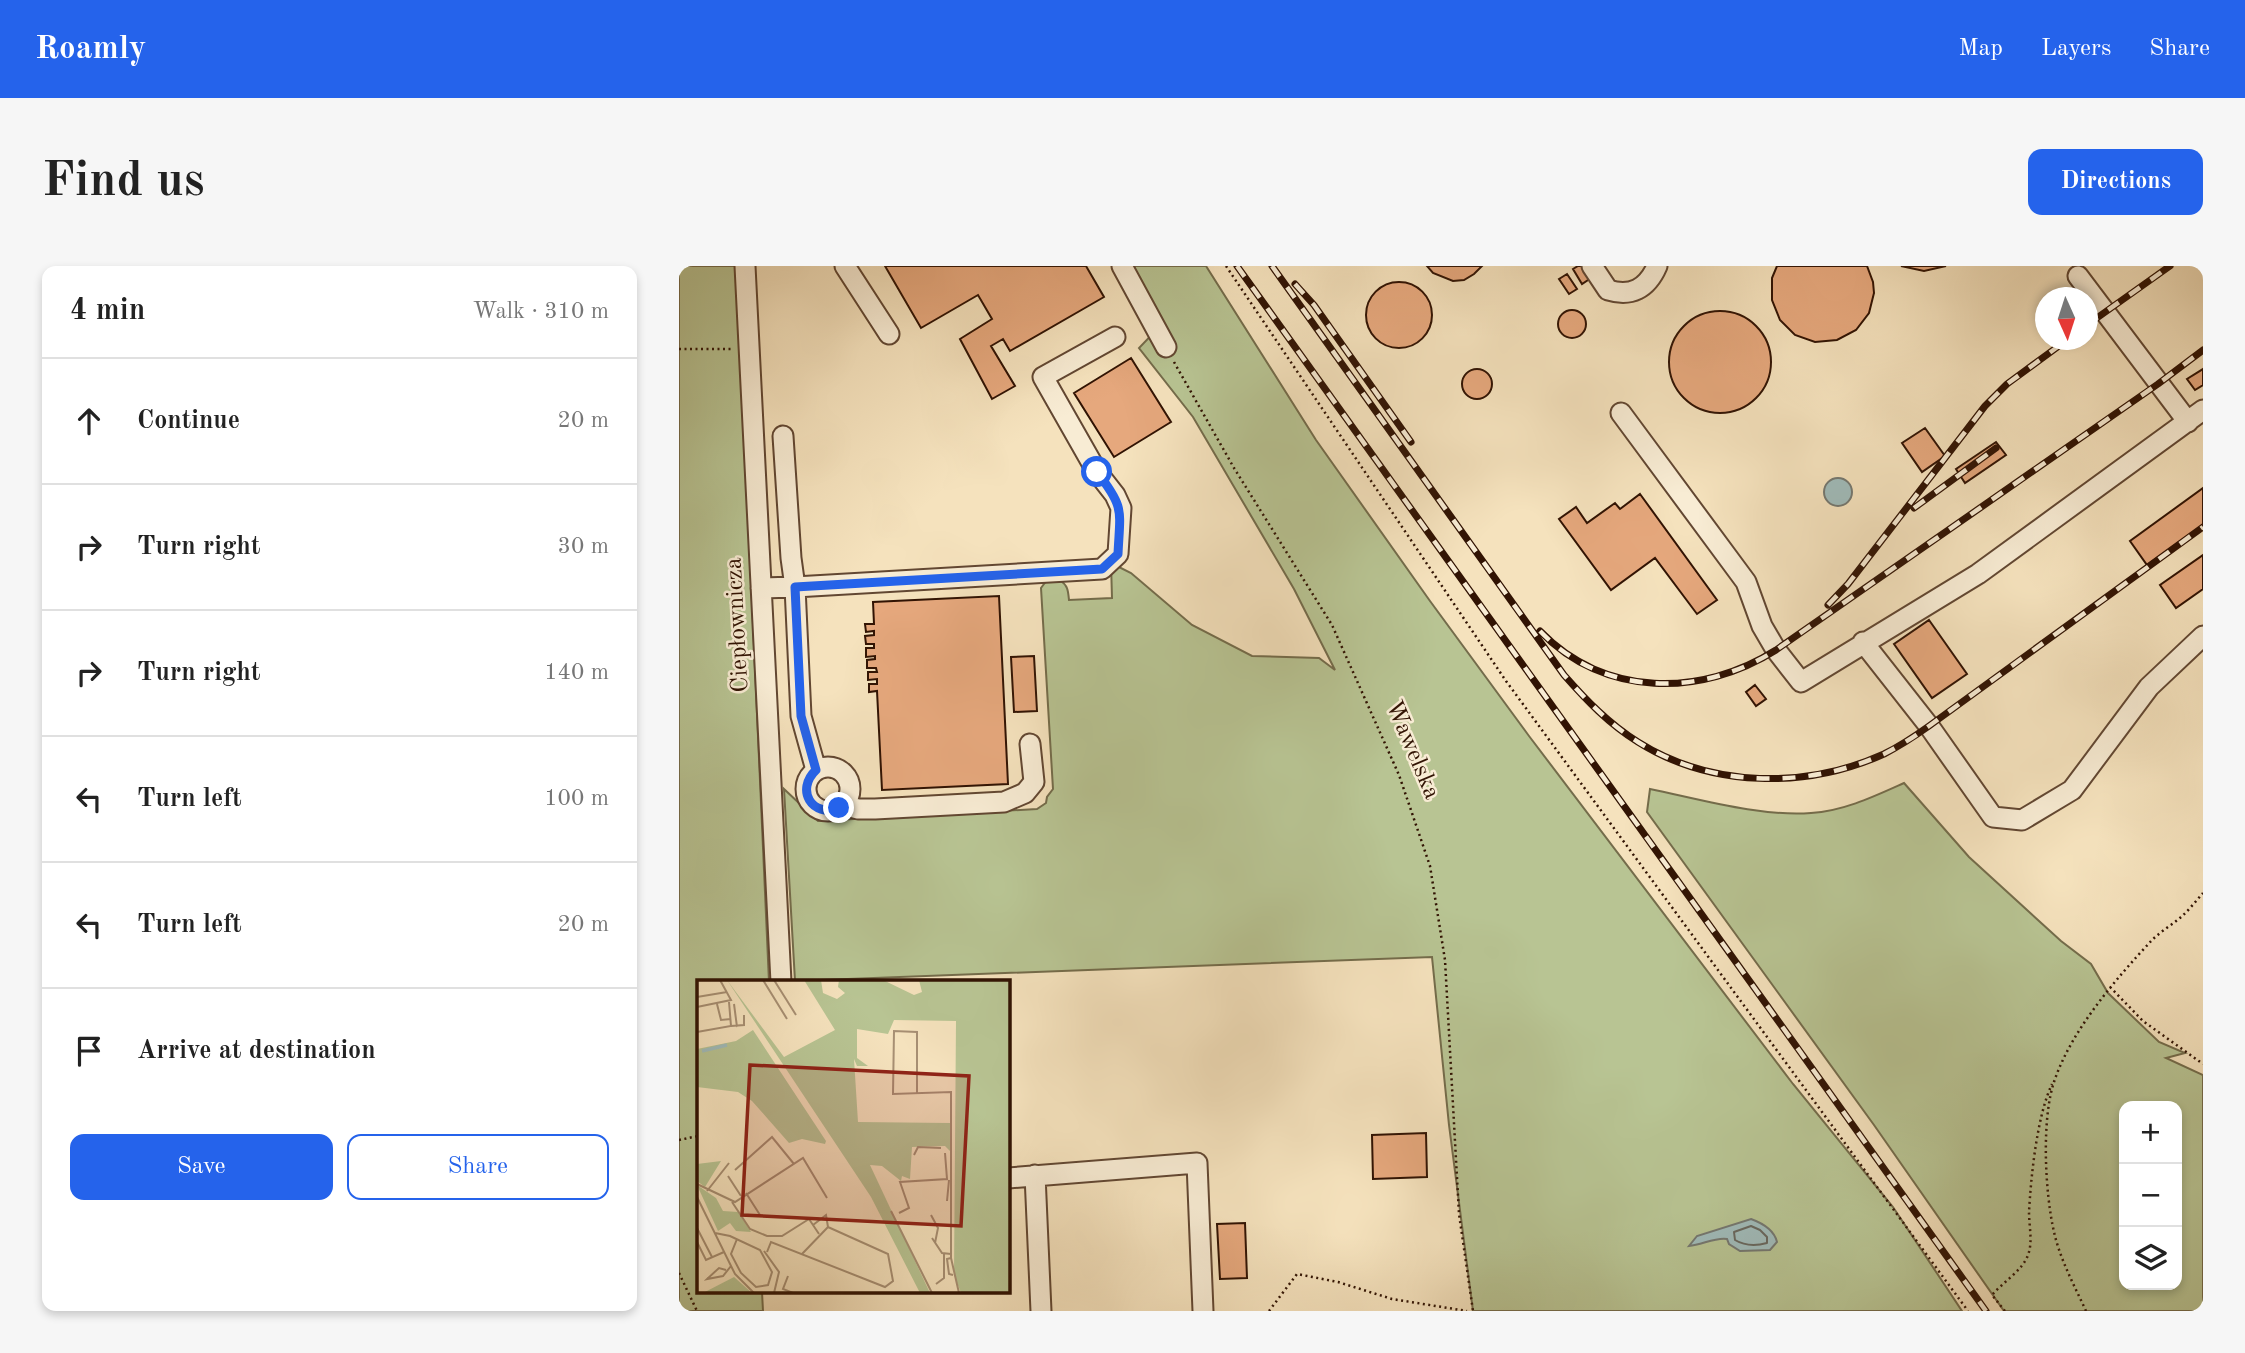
<!DOCTYPE html>
<meta charset="utf-8">
<style>
:root{--surface:#fff;--page:#f6f6f6;--text:#222;--muted:#767676;--line:#e0e0e0;--accent:#2563eb}
body{margin:0;font-family:"Old Standard TT",serif;background:var(--page);color:var(--text)}
.controls{position:absolute;right:21px;bottom:21px;display:grid;overflow:hidden;border-radius:14px;box-shadow:0 4px 10px #0003}
.controls button{width:63px;height:63px;display:grid;place-items:center;padding:0;border:0;border-bottom:2px solid var(--line);background:var(--surface);color:var(--text);font:35px sans-serif}
.compass{position:absolute;left:1356px;top:21px;width:63px;height:63px;border-radius:50%;background:var(--surface);box-shadow:0 4px 10px #0003;rotate:177deg}
.stop{position:absolute;width:21px;height:21px;margin:-16px;border:5px solid #2563eb;border-radius:50%;background:#fff}
.stop.end{background:#2563eb;border-color:#fff;box-shadow:0 2px 7px #0008}
.list{margin:0;padding:0;list-style:none}
h2{display:flex;justify-content:space-between;align-items:center;height:91px;margin:0;padding:0 28px;font-size:30px}
h2 small{font-size:23px;font-weight:400;color:var(--muted)}
.list li{display:grid;grid-template-columns:46px 1fr auto;gap:21px;align-items:center;box-sizing:border-box;height:126px;padding:0 28px;border-top:2px solid var(--line)}
.list b{display:block;font-size:26px;white-space:nowrap}
.list em{font-size:23px;font-style:normal;color:var(--muted)}
.actions{display:flex;gap:14px;padding:21px 28px}
.actions a{flex:1;padding:16px 0;border:2px solid var(--accent);border-radius:14px;text-align:center;font-size:24px;color:var(--accent)}
.actions .main{background:var(--accent);color:#fff}
.icon{flex:none;width:38px;height:38px;fill:none;stroke:currentColor;stroke-width:2;stroke-linecap:round;stroke-linejoin:round}
.map{position:relative;flex:none;width:1524px;height:1045px;overflow:hidden;border-radius:14px}
header{display:flex;align-items:center;gap:42px;box-sizing:border-box;height:98px;padding:0 35px;background:var(--accent);color:#fff}
header strong{font-size:33px}
nav{display:flex;gap:38px;margin-inline-start:auto;font-size:24px}
.intro{display:flex;align-items:center;justify-content:space-between;box-sizing:border-box;height:168px;padding:0 42px}
h1{margin:0;font-size:49px}
.button{padding:18px 32px;border-radius:14px;background:var(--accent);color:#fff;font-size:24px;font-weight:700}
main{display:flex;gap:42px;padding:0 42px}
aside{flex:1;background:var(--surface);border-radius:14px;box-shadow:0 4px 10px #0003}
.map>svg:first-child{display:block}
.green{fill:#b8c493;stroke:#746c4b;stroke-width:2;fill-rule:evenodd}
.water{fill:#a0bcbb;stroke:#747871;stroke-width:2}
.lines{fill:none;stroke-linecap:round;stroke-linejoin:round}
.shore{stroke:#68685f;stroke-width:2}
.building{fill:#e6a87d;stroke:#311303;stroke-width:2}
.minor-casing{stroke:#624732;stroke-width:23}
.path{stroke:#311303;stroke-width:2.5;stroke-dasharray:2 3.5;stroke-linecap:butt}
.minor{stroke:#f8ecd4;stroke-width:19}
.rail-casing{stroke:#311303;stroke-width:7}
.rail{stroke:#f8ecd4;stroke-width:4.5;stroke-dasharray:13;stroke-linecap:butt}
.route{stroke:#2563eb;stroke-width:9}
.labels{text-anchor:middle;dominant-baseline:central;stroke-width:5;stroke-linejoin:round;paint-order:stroke}
.street-label{font-size:24px;fill:#311303;stroke:#f8ecd4}
.inset-river{fill:none;stroke:#a0bcbb;stroke-width:3.5}
.inset-road{fill:none;stroke:#a78f73;stroke-width:2}
.view{fill:#8f2418;fill-opacity:0.15;stroke:#8f2418;stroke-width:3.5}
.inset-edge{fill:none;stroke:#311303;stroke-width:3.5}
</style>
<header>
<strong>Roamly</strong>
<nav><a>Map</a><a>Layers</a><a>Share</a></nav>
</header>
<div class="intro"><h1>Find us</h1><a class="button">Directions</a></div>
<main>
<aside>
<h2>4 min<small>Walk · 310 m</small></h2>
<ul class="list">
<li><svg class="icon" aria-label="ahead" viewBox="0 0 24 24"><path d="M12 20V5M6 11l6-6 6 6"/></svg><div><b>Continue</b></div><em>20 m</em></li>
<li><svg class="icon" aria-label="right" viewBox="0 0 24 24"><path d="M7 20v-9h11M14 6l5 5-5 5"/></svg><div><b>Turn right</b></div><em>30 m</em></li>
<li><svg class="icon" aria-label="right" viewBox="0 0 24 24"><path d="M7 20v-9h11M14 6l5 5-5 5"/></svg><div><b>Turn right</b></div><em>140 m</em></li>
<li><svg class="icon" aria-label="left" viewBox="0 0 24 24"><path d="M17 20v-9H6M10 6l-5 5 5 5"/></svg><div><b>Turn left</b></div><em>100 m</em></li>
<li><svg class="icon" aria-label="left" viewBox="0 0 24 24"><path d="M17 20v-9H6M10 6l-5 5 5 5"/></svg><div><b>Turn left</b></div><em>20 m</em></li>
<li><svg class="icon" aria-label="arrive" viewBox="0 0 24 24"><path d="M6 21V4h12l-3 4 3 4H6"/></svg><div><b>Arrive at destination</b></div></li>
</ul>
<div class="actions"><a class="main">Save</a><a>Share</a></div>
</aside>
<div class="map">
<svg width="1524" height="1045" viewBox="0 0 1524 1045">
<rect width="100%" height="100%" fill="#f5e2bd"/>
<filter id="stains"><feTurbulence type="fractalNoise" baseFrequency=".00286" numOctaves="4"/><feColorMatrix values="0 0 0 0 .2 0 0 0 0 .09 0 0 0 0 .02 0 0 0 .5 -.17"/></filter>
<radialGradient id="worn" r=".72"><stop offset=".6" stop-color="#630" stop-opacity="0"/><stop offset="1" stop-color="#630" stop-opacity=".3"/></radialGradient>
<path class="green" d="M0 0H58L90 716H19V1026H83L84 1045H0Z
M451 0H527L637 174 751 335 850 470 1114 818 1214 941 1283 1045H794L770 859 753 691 116 715 105 523 139 555 358 543 367 537 368 531 374 523 362 322 368 314H381C389 320 389 324 390 334L433 332 432 297 452 307 513 359 573 390 640 392 656 404 615 323 514 151 460 82 483 58Z
M1225 517 1290 591 1382 675 1412 698 1429 727 1480 776 1506 787 1487 792 1524 809V1045H1325L1195 859 968 546 971 523C1020 533 1082 551 1132 547 1165 545 1196 530 1225 517ZM1445 840H1498V1019H1445Z"/>
<path class="water" d="M1145 226a14 14 0 1 1 28 0a14 14 0 1 1-28 0Z
M1072 953C1083 957 1095 963 1098 976L1091 984 1061 985 1050 978 1048 973C1036 971 1023 979 1010 980L1018 970Z"/>
<g class="lines">
<path class="shore" d="M1072 960 1081 964 1088 971V977C1077 980 1066 980 1056 974L1055 966Z"/>
</g>
<path class="building" d="M206 0H407L425 31 331 85 324 73 312 80 336 120 313 133 281 73 313 53 299 29 242 62Z
M748 0H803L795 8 785 14 774 15 754 7Z
M899 0H905L912 12 903 18 894 3Z
M1098 0H1188L1194 16 1195 27 1190 47 1177 64 1158 74 1136 76 1116 69 1101 54 1093 34V12Z
M1222 0H1267L1245 5Z
M888 8 898 23 890 28 880 13Z
M687 49a33 33 0 1 1 66 0a33 33 0 1 1-66 0Z
M879 58a14 14 0 1 1 28 0a14 14 0 1 1-28 0Z
M990 96a51 51 0 1 1 102 0a51 51 0 1 1-102 0Z
M452 92 492 156 435 191 395 127Z
M1524 103V119L1516 124 1508 113Z
M783 118a15 15 0 1 1 30 0a15 15 0 1 1-30 0Z
M1246 162 1266 190 1243 206 1223 177Z
M1317 176 1327 189 1286 217 1277 203Z
M1524 222V259L1468 299 1451 275Z
M961 228 1038 334 1018 348 976 292 932 324 880 253 897 241 908 257 936 237 941 243Z
M1524 289V323L1497 342 1481 319Z
M320 330 329 518 203 524 198 425 190 426V418H198V413L189 414V406H198L197 402H188V394L196 393V390L187 391V382H195V378H187L186 370 195 369V365L187 366 186 358H195L194 336Z
M1250 354 1288 408 1253 432 1215 378Z
M355 390 358 445 335 446 332 391Z
M1076 419 1087 433 1077 440 1067 426Z
M747 867 748 911 694 913 693 869Z
M566 957 568 1012 541 1013 538 958Z"/>
<g class="lines">
<defs>
<path id="minor" d="M66 0 102 716
M166 0 210 68
M443 0 487 81
M913 0 929 24C952 31 968 23 978 0
M1399 10 1509 156
M942 147 1067 316 1083 360 1097 384 1122 416 1299 308 1524 144
M82 322 116 321 112 292 104 170
M1184 376 1250 460 1314 551 1343 554 1393 524 1470 421 1524 370
M127 523a22 22 0 1 1 44 0a22 22 0 1 1-44 0Z
M137 504 122 450 116 321 423 303 439 288 442 242 436 229 418 206 364 111 436 71
M164 539 179 543H196L325 536 346 527 355 516 351 478
M356 909 362 1045
M329 912 518 897 524 1045"/>
</defs>
<use href="#minor" class="minor-casing"/>
<path class="path" d="M547 0 827 415 1289 1045
M0 83H53
M495 96 555 202 653 359 720 509 751 600 766 694 780 948 794 1045
M1431 721 1464 755 1524 798
M0 874 19 870
M0 1007 18 1045
M590 1045 618 1008 659 1016 713 1033 788 1045
M1326 1045 1313 1029C1324 1016 1344 1004 1349 989 1354 976 1350 960 1350 946 1352 910 1358 850 1373 818
M1407 1045C1395 1019 1381 993 1375 966 1366 927 1362 851 1376 813 1394 762 1437 713 1473 674 1482 665 1493 659 1502 651 1510 644 1517 635 1524 627"/>
<use href="#minor" class="minor"/>
<defs>
<path id="rail" d="M558 0 1307 1045
M593 0 885 409C907 434 930 458 959 476 1032 522 1128 523 1205 488 1221 480 1236 470 1250 460L1524 261
M616 18 635 39 732 176
M1408 59 1491 0
M1235 242 1317 182
M1149 339 1169 318 1306 140 1328 118 1388 74
M861 365C925 432 1023 431 1097 384L1479 118 1524 84"/>
</defs>
<use href="#rail" class="rail-casing"/>
<use href="#rail" class="rail"/>
</g>
<g class="lines">
<path class="route" d="M160 542C133 552 116 524 137 504L122 450 116 321 423 303 439 288C441 244 446 242 418 206"/>
</g>
<g class="labels">
<g class="street-label">
<text transform="translate(59 359) rotate(-93)">Ciepłownicza</text>
<text transform="translate(733 484) rotate(67)">Wawelska</text>
</g>
</g>
<g transform="translate(18 714)">
<rect width="313" height="313" fill="#f5e2bd"/>
<path d="M30 0 87 77 138 50 107 0H124L126 13 140 19 148 13 141 7 142 0H186L217 15 225 12 222 0H313V313H264L257 295 259 41 197 40 191 54 160 49V78L171 86H160L157 79 161 142 253 143V171L248 166 215 167 213 199 205 196 204 201 185 186 173 185 233 313H223L174 217ZM56 50 129 161 128 164 105 159 92 163 55 121 41 112 0 107V69L39 61ZM24 181 8 207 0 201V184ZM0 205 19 218 26 231 41 232 54 252 39 251 33 243 21 251ZM37 297 55 313H6Z" fill="#b8c493"/>
<path class="inset-river" d="M5 71 30 65"/>
<path class="inset-road" d="M66 0 90 39M77 0 99 35M0 17 30 12M20 24 24 40 34 39M37 24 40 47M0 27 34 20 23 0M34 46 47 45V35M0 52 34 46 32 22M220 113V52L197 51 196 114 254 112V278L262 313M217 175 221 167 244 168M38 190 75 157 97 184M31 196 44 216M0 204 38 222 106 178 130 218M10 211 32 183M49 213 63 235M0 217 38 294 57 313M250 221 252 200M35 222 53 249 70 256H85L112 239 122 254M194 231 235 313M202 233 212 228 203 202 250 199 248 173M234 235 241 248 238 263M116 245 129 235 131 247M0 248 15 277M18 253 33 256 63 270 75 292 71 305 59 307 44 293 34 274 40 259M235 258 245 273 254 274M0 262 9 280 27 272M67 271 82 292 77 313M70 272 74 262 188 307 196 301 191 274 131 247 105 274M254 278 250 279 252 294 256 295M29 290 22 288 10 299 26 296 34 286M91 296 86 309 96 313M239 304 247 298V274"/>
<path class="view" d="M53 85 272 96 264 246 45 235Z"/>
<rect width="313" height="313" class="inset-edge"/>
</g>
<rect width="100%" height="100%" filter="url(#stains)"/>
<rect width="100%" height="100%" fill="url(#worn)"/>
</svg>
<div class="controls">
<button>+</button>
<button>−</button>
<button><svg class="icon" aria-label="layers" viewBox="0 0 24 24"><path d="M12 4l9 5-9 5-9-5zM3 14l9 5 9-5"/></svg></button>
</div>
<svg class="compass" viewBox="-18 -18 36 36"><path d="M0-13l5 13h-10z" fill="#e53935"/><path d="M0 13l5-13h-10z" fill="#767676"/></svg>
<div class="stop" style="left:418px;top:206px"></div>
<div class="stop end" style="left:160px;top:542px"></div>
</div>
</main>
